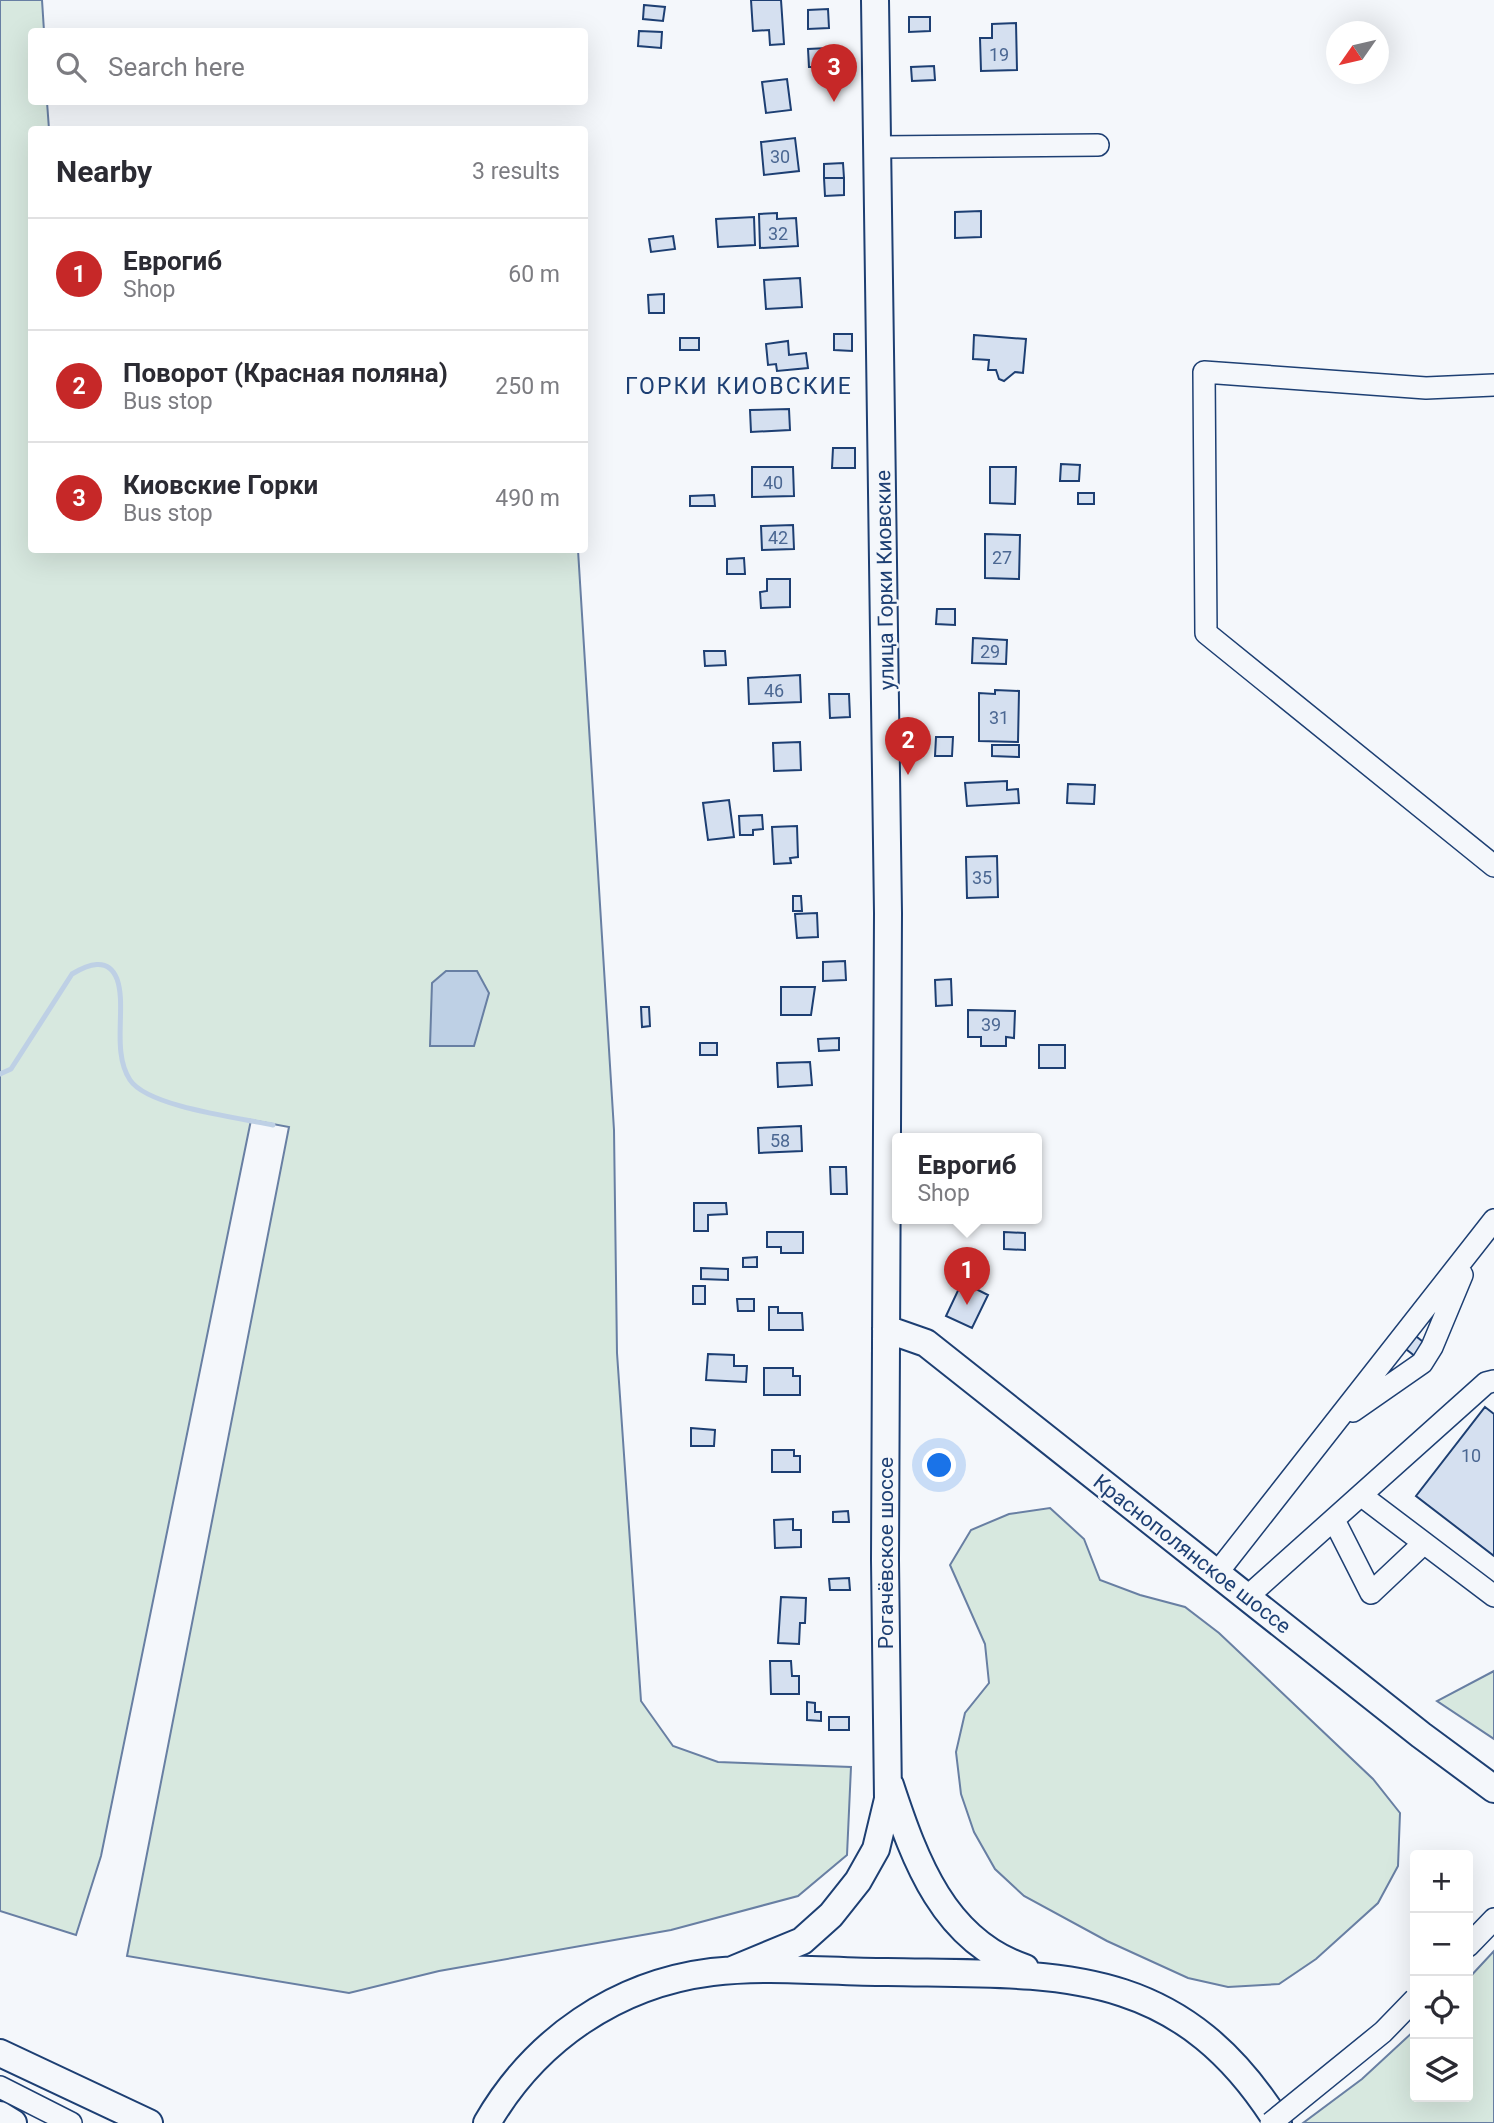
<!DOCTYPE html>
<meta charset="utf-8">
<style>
:root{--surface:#fff;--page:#f7f7f7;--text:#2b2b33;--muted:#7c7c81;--line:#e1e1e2;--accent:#c62828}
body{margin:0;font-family:Roboto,sans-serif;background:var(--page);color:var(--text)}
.controls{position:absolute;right:21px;bottom:21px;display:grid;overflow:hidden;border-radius:7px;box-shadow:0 7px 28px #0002}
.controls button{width:63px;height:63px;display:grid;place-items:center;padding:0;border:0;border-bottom:2px solid var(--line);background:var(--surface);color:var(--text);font:35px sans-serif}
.compass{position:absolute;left:1326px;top:21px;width:63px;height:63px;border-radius:50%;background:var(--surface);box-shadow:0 7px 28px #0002;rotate:236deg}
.you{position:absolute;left:940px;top:1466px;width:24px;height:24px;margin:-18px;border:5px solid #fff;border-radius:50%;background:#1a73e8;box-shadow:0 0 0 10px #1a73e833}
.badge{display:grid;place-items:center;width:46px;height:46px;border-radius:50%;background:var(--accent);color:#fff;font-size:23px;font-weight:700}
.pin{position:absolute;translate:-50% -58px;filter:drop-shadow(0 2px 4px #0008)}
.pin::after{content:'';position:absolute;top:37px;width:24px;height:21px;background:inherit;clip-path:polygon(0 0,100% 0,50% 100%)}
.popup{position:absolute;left:892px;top:1133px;width:150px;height:91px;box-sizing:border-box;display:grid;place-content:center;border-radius:7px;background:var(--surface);filter:drop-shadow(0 2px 5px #0005);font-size:23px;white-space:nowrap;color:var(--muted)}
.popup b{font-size:26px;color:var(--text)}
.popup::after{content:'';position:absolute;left:50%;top:100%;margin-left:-14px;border:14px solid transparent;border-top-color:var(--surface)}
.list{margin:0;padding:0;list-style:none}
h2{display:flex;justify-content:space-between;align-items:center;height:91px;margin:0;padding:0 28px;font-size:30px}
h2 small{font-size:23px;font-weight:400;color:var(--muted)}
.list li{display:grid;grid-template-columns:46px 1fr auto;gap:21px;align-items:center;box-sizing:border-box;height:112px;padding:0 28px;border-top:2px solid var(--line)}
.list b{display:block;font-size:26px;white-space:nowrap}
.list p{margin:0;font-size:23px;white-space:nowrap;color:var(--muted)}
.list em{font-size:23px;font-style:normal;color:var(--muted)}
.icon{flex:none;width:38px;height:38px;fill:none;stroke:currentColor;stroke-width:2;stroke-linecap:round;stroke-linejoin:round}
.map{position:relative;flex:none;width:1494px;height:2123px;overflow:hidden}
.search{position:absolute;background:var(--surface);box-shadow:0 7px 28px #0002;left:28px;top:28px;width:560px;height:77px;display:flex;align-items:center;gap:18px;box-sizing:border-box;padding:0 24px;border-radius:7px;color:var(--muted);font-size:26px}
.panel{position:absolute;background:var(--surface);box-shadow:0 7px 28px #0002;left:28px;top:126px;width:560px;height:427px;border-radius:7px}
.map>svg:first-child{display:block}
.green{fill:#d7e8df;stroke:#687fa3;stroke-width:2}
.water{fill:#bed0e5;stroke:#687fa3;stroke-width:2}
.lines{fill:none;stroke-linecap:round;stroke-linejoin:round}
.stream{stroke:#bed0e5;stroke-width:5}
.building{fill:#d5e0f0;stroke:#1d3f73;stroke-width:2}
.minor-casing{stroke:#1d3f73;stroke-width:24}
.major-casing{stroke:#1d3f73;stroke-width:30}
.minor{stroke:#f4f7fb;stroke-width:21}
.major{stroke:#f4f7fb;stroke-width:26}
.minor-bridge-casing{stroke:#1d3f73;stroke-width:24;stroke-linecap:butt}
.minor-bridge{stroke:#f4f7fb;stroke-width:21}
.labels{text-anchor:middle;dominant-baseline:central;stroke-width:5;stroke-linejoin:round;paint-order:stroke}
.number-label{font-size:18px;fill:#4b6792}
.street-label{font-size:21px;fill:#1d3f73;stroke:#f4f7fb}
.neighbourhood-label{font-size:23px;letter-spacing:2px;fill:#1d3f73;stroke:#f4f7fb}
</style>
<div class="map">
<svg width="1494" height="2123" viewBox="0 0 1494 2123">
<rect width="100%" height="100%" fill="#f4f7fb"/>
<path class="green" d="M0 0H42L44 31 32 32V102H47L49 129 32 130V550H578L614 1130 617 1353 641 1701 673 1746 718 1762 851 1767 847 1855 798 1896 671 1930 439 1971 349 1993 127 1956 289 1127 251 1120 101 1856 76 1935 0 1911Z
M1050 1508 1084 1539 1100 1580 1140 1595 1185 1607 1219 1633 1373 1779 1400 1813 1398 1866 1378 1903 1316 1959 1279 1984 1228 1987 1188 1978 1107 1941 1024 1896 995 1869 974 1832 961 1794 956 1752 965 1713 989 1683 985 1644 950 1565 971 1530 1009 1514Z
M1494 1671V1739L1437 1701Z
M1494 1951V2123H1303L1362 2079 1415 2030V2097H1468V1979Z"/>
<path class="water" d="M446 971H477L489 993 474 1046H430L432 983Z"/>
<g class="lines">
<path class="stream" d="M0 1074 11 1069 72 974C87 965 108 956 117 979 127 1007 111 1051 130 1080 148 1107 240 1118 273 1125"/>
</g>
<path class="building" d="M751 0H781L784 44 770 45 769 30 753 31Z
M644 5 665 7 663 21 643 19Z
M828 9 829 28 808 29V10Z
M909 17H930V31L909 32Z
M1016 23 1017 70 981 71 980 38H992V24Z
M639 31 662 32 661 48 638 46Z
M828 48 829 67H809L808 49Z
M934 66 935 80 912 81 911 67Z
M787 79 791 110 766 113 762 82Z
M795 138 799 171 764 175 761 142Z
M843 163 844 178H824V164Z
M824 178H844V195L825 196Z
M981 211V237L955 238V212Z
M777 213V219L796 218 798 246 760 248 759 214Z
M754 217 755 245 718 247 716 219Z
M673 236 675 249 651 252 649 239Z
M800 278 802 307 766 309 764 280Z
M664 294V313H649L648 295Z
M834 334H852V351L834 350Z
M974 335 1026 339 1023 373 1015 372 1004 381 999 379 996 370H988L989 360 973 359Z
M680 338H699V350H680Z
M788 341 789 355 806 353 808 368 777 371 776 364 768 365 766 344Z
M789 409 790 430 751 432 750 410Z
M833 448H855V468H832Z
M1061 464 1080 465 1079 481H1060Z
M752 467H793L794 496 752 497Z
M990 467H1016L1015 504 990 503Z
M1078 493H1094V504H1078Z
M714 495 715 506H690V496Z
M793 525 794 549 762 550 761 526Z
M985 534 1020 535 1019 579 985 578Z
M744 558 745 574H727V559Z
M767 579H790V607L761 608 760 592 767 591Z
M937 609H955V625L936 624Z
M973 638 1007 640 1006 664 972 663Z
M704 651H725L726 665 705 666Z
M800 675 801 702 749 704 748 678Z
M995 690 1019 691 1018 742 979 741V693L995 694Z
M829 694H849L850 717 830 718Z
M936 737H953L952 756H935Z
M800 742 801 770 774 771 773 743Z
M992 745H1019V757L992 756Z
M1007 781V790L1018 789 1019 803 967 806 965 783Z
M1068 784 1095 785 1094 804 1067 803Z
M729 800 734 837 708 840 703 803Z
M762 815 763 829 753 830V835H740L739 816Z
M797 826 798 857 790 858 791 863 774 864 772 827Z
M997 856 998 897 967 898 966 857Z
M793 896H801L802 911H793Z
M817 913 818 937 797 938 795 914Z
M845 961 846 980 823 981V962Z
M951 979 952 1005 936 1006 935 980Z
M781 987H815L811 1015H781Z
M641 1007H649L650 1026 642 1027Z
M968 1010 1015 1011 1014 1038 1006 1037V1046H981V1037H968Z
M839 1038V1050L819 1051 818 1039Z
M700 1043H717V1055H700Z
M1039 1045H1065V1068H1039Z
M810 1062 812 1085 778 1087 777 1063Z
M801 1126 802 1151 759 1153 758 1128Z
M994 1134V1139H973V1135Z
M830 1167H846L847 1194H831Z
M694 1203H726L727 1214 708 1215V1231H694Z
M767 1232H803V1253H781V1247H767Z
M1004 1232 1025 1233V1250L1004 1249Z
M757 1257V1267H743V1258Z
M701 1268 728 1269V1280L701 1279Z
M962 1282 988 1295 972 1328 946 1316Z
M693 1286H705V1304H693Z
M737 1299H754V1311H738Z
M769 1307H778V1313H802L803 1330H769Z
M1412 1333 1427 1345 1416 1357 1402 1346Z
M708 1354 734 1355V1366H747L746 1382 706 1380Z
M764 1368H793V1376H800V1395H764Z
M1485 1407 1494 1414V1556L1416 1496Z
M691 1428 715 1430 714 1446H691Z
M772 1450H794V1456H800V1472H772Z
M848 1511 849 1522H833V1512Z
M793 1519V1530H801V1547L775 1548 774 1520Z
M849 1578 850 1590H830L829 1579Z
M781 1597 806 1598 805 1623H800L799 1644 778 1643Z
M770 1661H791L792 1676H799V1694H771Z
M807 1702 815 1703V1712H821V1721L807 1720Z
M829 1717H849V1730H829Z"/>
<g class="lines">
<defs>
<path id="minor" d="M879 147 1098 145
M1494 385 1426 388 1204 372 1206 633 1494 866
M1353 1411 1422 1363 1432 1347 1462 1275
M1362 1496 1494 1596
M1334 1520 1371 1593 1424 1543
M1217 1573 1494 1220
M1247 1597 1486 1383 1494 1381
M1468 1946 1494 1919
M0 2087 71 2123"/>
<path id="major" d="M886 1329 926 1343 1421 1735 1494 1789
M890 1785C915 1861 944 1941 1025 1968
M732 1970 802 1941 831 1915 858 1881 876 1849 888 1799 885 1560 888 913 875 0
M0 2053 149 2123
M0 2115 13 2123
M487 2123C535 2040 616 1984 712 1972 769 1965 830 1972 887 1972 1055 1975 1177 1962 1278 2123"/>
</defs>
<use href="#minor" class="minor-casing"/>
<use href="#major" class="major-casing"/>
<use href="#minor" class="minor"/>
<use href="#major" class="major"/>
<defs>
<path id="minor-bridge" d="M1271 2123 1383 2032 1415 1999"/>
</defs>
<use href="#minor-bridge" class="minor-bridge-casing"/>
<use href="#minor-bridge" class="minor-bridge"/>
</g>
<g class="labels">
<g class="number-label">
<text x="999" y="54">19</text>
<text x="780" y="156">30</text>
<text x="778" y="233">32</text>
<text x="773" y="482">40</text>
<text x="778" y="537">42</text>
<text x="1002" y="557">27</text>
<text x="990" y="651">29</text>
<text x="774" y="690">46</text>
<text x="999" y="717">31</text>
<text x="982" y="877">35</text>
<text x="991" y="1024">39</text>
<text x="780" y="1140">58</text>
<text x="1471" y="1455">10</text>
</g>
<g class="street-label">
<text transform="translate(885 580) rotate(-91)">улица Горки Киовские</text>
<text transform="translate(886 1553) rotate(-90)">Рогачёвское шоссе</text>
<text transform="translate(1192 1554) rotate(38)">Краснополянское шоссе</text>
</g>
<g class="neighbourhood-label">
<text x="739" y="386">ГОРКИ КИОВСКИЕ</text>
</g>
</g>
</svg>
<div class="controls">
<button>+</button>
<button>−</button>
<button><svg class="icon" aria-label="locate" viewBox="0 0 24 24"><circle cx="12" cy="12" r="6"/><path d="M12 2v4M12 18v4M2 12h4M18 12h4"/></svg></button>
<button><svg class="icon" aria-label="layers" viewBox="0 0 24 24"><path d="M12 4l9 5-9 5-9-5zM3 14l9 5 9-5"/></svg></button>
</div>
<svg class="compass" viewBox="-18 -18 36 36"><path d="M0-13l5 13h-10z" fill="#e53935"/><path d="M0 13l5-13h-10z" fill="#7c7c81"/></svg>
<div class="you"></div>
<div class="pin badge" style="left:967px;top:1305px">1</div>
<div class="popup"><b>Еврогиб</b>Shop</div>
<div class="pin badge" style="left:908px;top:775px">2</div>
<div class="pin badge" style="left:834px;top:102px">3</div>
<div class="search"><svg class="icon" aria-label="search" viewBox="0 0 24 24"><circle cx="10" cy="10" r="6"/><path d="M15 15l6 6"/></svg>Search here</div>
<section class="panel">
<h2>Nearby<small>3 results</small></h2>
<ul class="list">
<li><span class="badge">1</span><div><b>Еврогиб</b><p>Shop</p></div><em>60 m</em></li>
<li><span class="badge">2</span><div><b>Поворот (Красная поляна)</b><p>Bus stop</p></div><em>250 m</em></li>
<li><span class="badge">3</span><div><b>Киовские Горки</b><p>Bus stop</p></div><em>490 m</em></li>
</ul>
</section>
</div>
